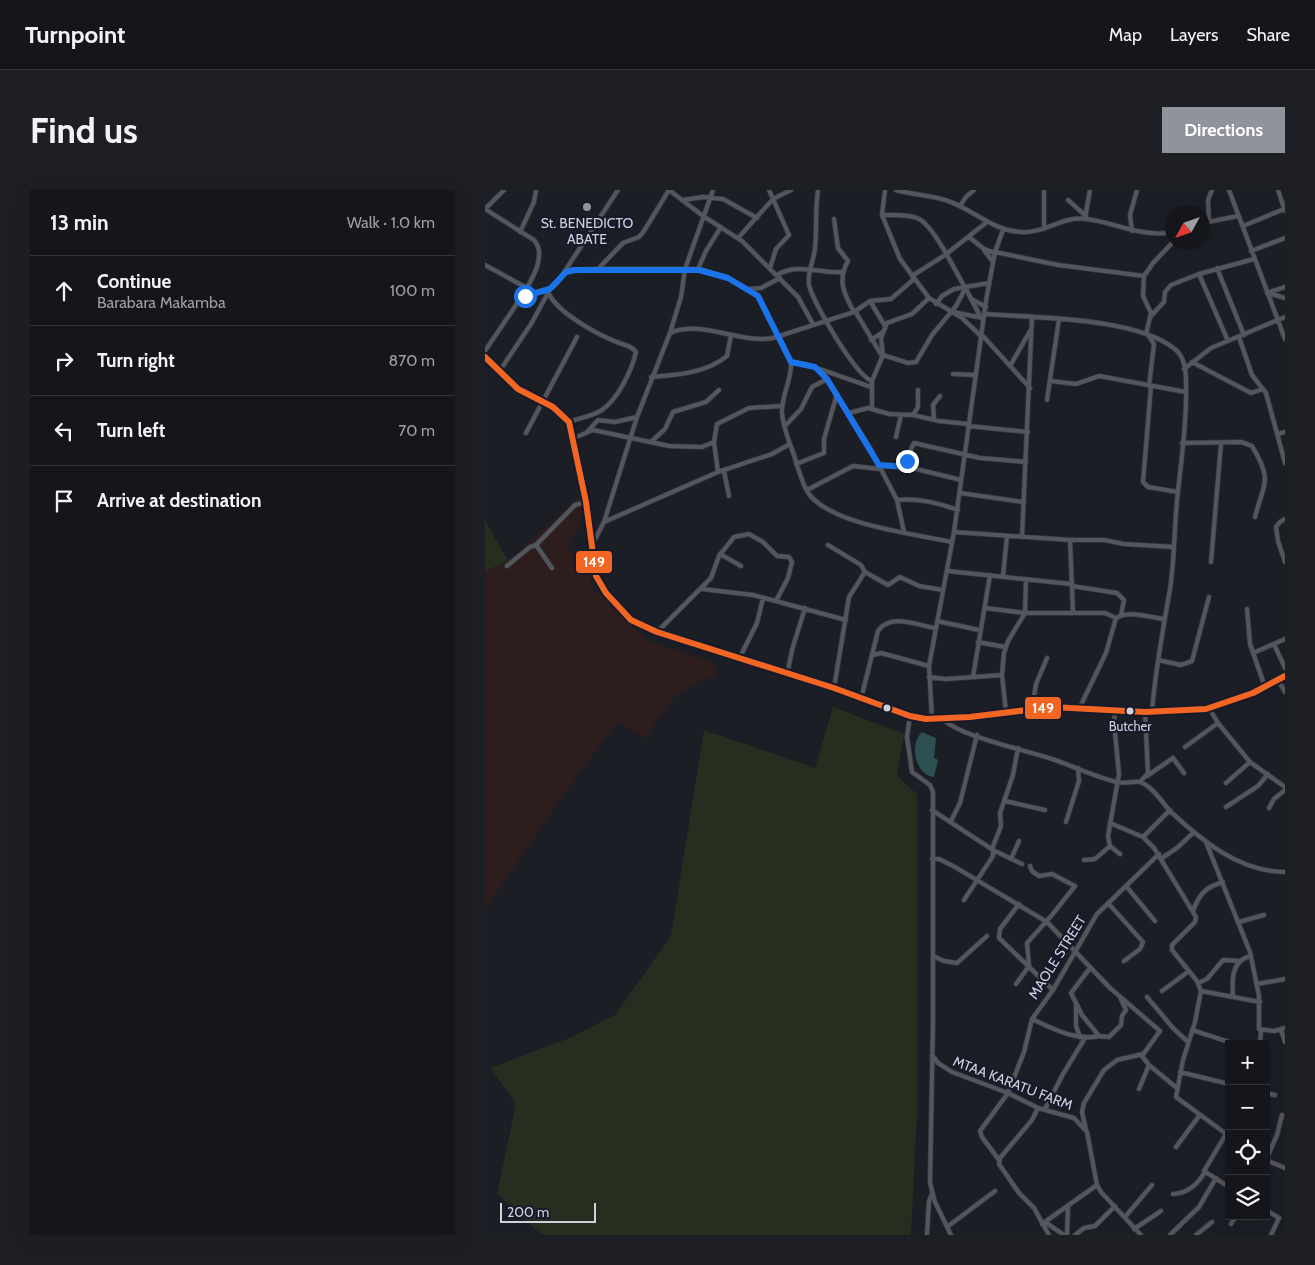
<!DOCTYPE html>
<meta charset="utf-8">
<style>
:root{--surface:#15161c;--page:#1e1f25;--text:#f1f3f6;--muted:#9d9fa3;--line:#34353b;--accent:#90929c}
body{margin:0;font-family:Cabin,sans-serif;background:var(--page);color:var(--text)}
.controls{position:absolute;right:15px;bottom:15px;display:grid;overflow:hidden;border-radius:0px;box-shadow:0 5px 20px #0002}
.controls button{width:45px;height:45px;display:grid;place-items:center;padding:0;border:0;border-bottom:1px solid var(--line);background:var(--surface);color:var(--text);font:25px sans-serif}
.compass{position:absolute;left:680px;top:15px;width:45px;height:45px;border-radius:50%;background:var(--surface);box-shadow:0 5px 20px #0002;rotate:230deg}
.scale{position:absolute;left:15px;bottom:12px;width:96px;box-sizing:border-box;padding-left:5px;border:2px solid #ced0dc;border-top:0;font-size:14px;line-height:18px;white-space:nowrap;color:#ced0dc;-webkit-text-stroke:4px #171a2b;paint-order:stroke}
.stop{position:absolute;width:15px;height:15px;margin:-11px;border:4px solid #1a73e8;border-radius:50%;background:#fff}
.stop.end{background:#1a73e8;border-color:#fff;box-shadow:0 1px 5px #0008}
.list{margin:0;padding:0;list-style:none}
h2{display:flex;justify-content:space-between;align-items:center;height:65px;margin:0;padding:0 20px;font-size:21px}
h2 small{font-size:16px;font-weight:400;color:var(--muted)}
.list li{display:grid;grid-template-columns:32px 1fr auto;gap:15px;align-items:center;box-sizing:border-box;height:70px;padding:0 20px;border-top:1px solid var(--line)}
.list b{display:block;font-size:19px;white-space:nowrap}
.list p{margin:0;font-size:16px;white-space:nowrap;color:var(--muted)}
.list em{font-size:16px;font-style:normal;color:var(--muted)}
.icon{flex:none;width:28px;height:28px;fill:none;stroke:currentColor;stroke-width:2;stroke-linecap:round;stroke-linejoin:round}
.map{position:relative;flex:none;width:800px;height:1045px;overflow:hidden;border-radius:0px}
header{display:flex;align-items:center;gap:30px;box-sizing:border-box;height:70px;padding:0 25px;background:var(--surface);border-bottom:1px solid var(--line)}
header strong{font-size:24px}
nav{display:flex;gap:28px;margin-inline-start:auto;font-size:18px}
.intro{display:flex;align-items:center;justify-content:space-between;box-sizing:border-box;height:120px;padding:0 30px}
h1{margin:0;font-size:35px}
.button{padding:12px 22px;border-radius:0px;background:var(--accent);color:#fff;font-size:18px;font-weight:700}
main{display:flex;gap:30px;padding:0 30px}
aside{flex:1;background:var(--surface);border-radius:0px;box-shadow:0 5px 20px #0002}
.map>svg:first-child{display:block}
.industrial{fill:#2d1d1d}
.green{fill:#282e1f}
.water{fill:#2f5053}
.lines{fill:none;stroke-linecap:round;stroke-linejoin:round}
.minor-casing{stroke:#383840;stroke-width:5.5}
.major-casing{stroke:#383840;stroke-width:6}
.minor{stroke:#54565d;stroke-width:4}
.major{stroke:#585661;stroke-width:4.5}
.bus-1-casing{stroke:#171a2b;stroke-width:10}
.bus-1{stroke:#f26522;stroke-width:6}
.route{stroke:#1a73e8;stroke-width:6}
.poi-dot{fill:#90929c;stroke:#171a2b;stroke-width:2}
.bus-dot{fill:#ced0dc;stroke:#171a2b;stroke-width:2}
.labels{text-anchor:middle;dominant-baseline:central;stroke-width:4.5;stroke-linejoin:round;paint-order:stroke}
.bus-label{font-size:13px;fill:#ced0dc;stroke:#171a2b}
.poi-label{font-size:14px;fill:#ced0dc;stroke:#171a2b}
.street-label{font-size:14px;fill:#ced0dc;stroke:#171a2b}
.line-badge{stroke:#171a2b;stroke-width:2}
.badge-label{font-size:14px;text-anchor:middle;font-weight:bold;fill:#fff}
</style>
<header>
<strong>Turnpoint</strong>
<nav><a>Map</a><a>Layers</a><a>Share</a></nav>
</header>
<div class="intro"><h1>Find us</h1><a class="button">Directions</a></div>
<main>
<aside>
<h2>13 min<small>Walk · 1.0 km</small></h2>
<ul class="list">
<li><svg class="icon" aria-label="ahead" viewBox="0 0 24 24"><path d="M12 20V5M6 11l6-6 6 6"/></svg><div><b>Continue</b><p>Barabara Makamba</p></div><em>100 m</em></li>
<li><svg class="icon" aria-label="right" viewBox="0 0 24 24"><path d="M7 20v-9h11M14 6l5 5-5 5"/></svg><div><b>Turn right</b></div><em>870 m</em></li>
<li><svg class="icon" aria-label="left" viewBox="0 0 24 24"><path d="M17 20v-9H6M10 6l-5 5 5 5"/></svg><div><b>Turn left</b></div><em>70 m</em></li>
<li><svg class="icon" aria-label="arrive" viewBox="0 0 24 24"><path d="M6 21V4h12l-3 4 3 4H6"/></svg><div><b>Arrive at destination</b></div></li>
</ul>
</aside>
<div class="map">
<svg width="800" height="1045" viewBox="0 0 800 1045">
<rect width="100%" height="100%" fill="#1c1e26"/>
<path class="industrial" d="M94 307 96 321 95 338 81 356 103 378 109 402H114L163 451 230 473 231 486 215 491 191 505 159 549 133 531 80 603 0 719V381L23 371Z"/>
<path class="green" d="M0 330 23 371 0 381Z
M348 517 419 544 412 586 432 604V922L426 1045H57L12 1004 31 914 5 878 87 847 130 825 186 746 219 540 330 578Z"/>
<path class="water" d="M437 542 451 548 449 568 453 570 449 587C430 585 424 554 437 542Z"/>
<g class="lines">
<defs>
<path id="minor" d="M19 0 0 19 49 50C63 66 45 93 36 107
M184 0 218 26 257 51 313 107 328 134
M284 0 304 45 291 59 285 78
M333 0C330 20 332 38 330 58 329 71 322 82 324 95 328 113 371 186 387 191
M400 0 397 25 415 69 444 108 477 128 498 148
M411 0C428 5 446 5 463 11 489 20 508 41 536 42 559 44 579 25 602 29 631 33 658 48 688 42
M559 0V39
M744 0 800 149
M793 0 800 21
M198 10 218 7 238 9 272 28
M583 10 601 26
M475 16 481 7 489 0
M397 25C408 25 422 24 432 28 448 34 468 77 478 94L479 101 471 116 447 145 431 172 423 173 398 165
M600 28 605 0
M349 29 353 58 363 71C352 90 359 104 369 122
M724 32 723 10 727 0
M718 33 753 26
M758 36 799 19
M647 41 645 25 652 0
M35 42 49 12 51 0
M484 47 499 59 510 63
M253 48 288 9 306 0
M499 60 508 72
M766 61 800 48
M510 62 573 75 659 86
M0 75 42 98
M732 78 759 145
M113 79 138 53 154 47 159 41 184 0
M213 79 221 61 236 37
M81 82 105 79H213L243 88 273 106 306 172C307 189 297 204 297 221 297 235 304 251 309 265 313 278 317 294 324 304 347 335 430 344 467 352
M714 84 743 151
M292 85C313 72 335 84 357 82
M427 86 460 65 502 32
M480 97 496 128
M264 99 276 98 295 88
M782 103 800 97
M64 104C73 122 108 142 127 150 134 154 147 155 151 162 147 180 133 209 117 220 108 226 95 228 84 232
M787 104 800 108
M488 110 501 117
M385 111 400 136
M451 114 457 106 469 99 504 93
M370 121 397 166
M468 122 498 128
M500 124C550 128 653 127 691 160 699 167 701 182 701 192 702 228 697 265 693 301 689 334 690 367 685 399 678 440 670 481 667 522
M665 127 679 112 680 102 686 95 714 84 769 69
M185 143C214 129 255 154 288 148L369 122 385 111 406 109 429 89
M661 144 666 123 658 106 659 86 668 73 688 52
M663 145 669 154 664 196
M498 146 545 198
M754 147 767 185 781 203 800 273
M386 150 398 142
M0 161 35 109C47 100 61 104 72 93L133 0
M306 172 323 175 386 197
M707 172 766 203 778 199
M525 176 545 141
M333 179 342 189 385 258 412 310 419 342
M699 179 726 158 800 127
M14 182 46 134 63 103
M468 184 491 185
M166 187C191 185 222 183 242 166L246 145
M566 191 591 194 614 186 701 202
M666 196 658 292 663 297 693 302
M562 210 574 129
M387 219V191L398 165 396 148 402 133 427 124 444 108
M364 223 383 218 404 224 428 225 454 231 483 234
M428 225 433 217V200
M449 230 448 215 455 206
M300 236 316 219 327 197 342 189
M483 236 543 242
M102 242 113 230 130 232 152 227
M41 243 92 147
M793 244 800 242
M411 247 416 225
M89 248 108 240 184 256 217 257 229 252
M166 252 180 239 188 222 221 212 234 200
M697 253 756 252 767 256C788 291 779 292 770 327
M311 274 339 263V249L352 204
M394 275 423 277 476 290
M423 277 424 264 429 253 495 268 541 272
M239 281 244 306
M233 282 229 252 232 234 264 218 297 216
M322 300 368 276 395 279
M475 303 538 312
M412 310C434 308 453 313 473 320
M800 329 795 332 791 337 793 351 800 372
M119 332 233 282 287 264 305 254
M469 342 585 350H619L639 354 689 357
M537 347 547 127
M585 350 588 422
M51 355 67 378
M107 355 119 332 152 227 185 143 196 107 200 79 228 0
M343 355 376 375 380 382 364 407 349 498
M235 364 256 376
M726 372 736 254
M22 376 45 357 51 355 90 315 101 312
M463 381 586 394
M380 382 403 395 415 387 434 396 458 400
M518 386 522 346
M587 396 632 403 639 410 636 425
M217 399 268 405 361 430
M500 418 540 423H620L631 428C645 420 662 427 679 429
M762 419 765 454 780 497
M452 431 494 440
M172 442 226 388 234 366 249 347 264 344 278 352 292 366 304 367 307 372 303 388 291 411
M493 452 520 457
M789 454 800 478
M768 463 800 449
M388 465 396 463 444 476
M254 469 272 433 278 408
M673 470 696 475 707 471 724 407
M302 485 307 460 320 418
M444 487 461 489 517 485
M488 487 505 385
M793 490 800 502
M376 509 393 441C405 423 432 435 450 438
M724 518 733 533 765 572 800 597
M547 519 551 494 562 468
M594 519 621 463 631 428
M630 520 629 533 634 584 623 646 625 656 635 664
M521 522 517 485 519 463 523 451 540 423 541 389
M425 526 422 547 427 582 445 595 448 602V832L445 993 450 1012 466 1045
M447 529 444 476 469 342 501 111 510 62 518 40
M457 529C479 548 538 559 567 569 588 576 610 587 632 592 639 594 648 591 655 592 667 596 677 612 685 621 717 651 755 682 800 682
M700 557 733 533
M662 586 688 568 699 583
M655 592 663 583 660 522
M741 593 765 572
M520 611 560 620
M741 617 773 596 783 584
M784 618 789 609 800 600
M447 620 508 660V666L479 710
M466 631 475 613 492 545
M581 632 594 591 593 578
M625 633 658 647 669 658 711 727 710 732 687 755V760L712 791 716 801 710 832 698 870 691 907 744 946
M658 647 685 620
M721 652 765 762 774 806V839L789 841 800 838
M507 659 516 636 515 623 528 585 533 558
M508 660 537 674
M677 668 692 658 709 642
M447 669H454L470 677 562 732 625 798 675 841 657 866 664 875 692 898
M526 669 534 651
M599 670 610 669 625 656
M641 696 670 731
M623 713 658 752 655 759 639 771
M534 714 515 739 514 748 568 800
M708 721C714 704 721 697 738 692
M754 732 779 725
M448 766 459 771 472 773 502 746
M713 793 722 789 738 770 754 771
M531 794 544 776 542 753 567 725 590 696 567 684 554 686 547 681 545 676
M772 794 800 789
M677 801 704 781
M716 801 775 812
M662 807 688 838 703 852
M748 807C747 790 746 770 766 766
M591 815V836L595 847
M547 829C568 839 591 851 614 846L597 825 586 803 605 778
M707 840 750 854
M796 840 800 852
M614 846 624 847 636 835 637 826 641 820 635 807
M775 854 776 840
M447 865 453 873 467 882 523 903 553 918 589 928 602 942 612 995 616 1002 656 1045
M695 882 744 894
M654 899 664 875
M781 903 790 905
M553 918 547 930 515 968 514 974 534 1003 549 1018 564 1045
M560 919 578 884 600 848
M601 940 597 922 599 913 619 880 632 870 658 864
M741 944 719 981 744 997
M691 957 714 926
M514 970 497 947 495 941 523 903 539 862 547 829 568 800 605 736 612 724 674 664
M781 970 792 945 797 925
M781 970 800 978
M688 1004C703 1003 712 995 720 982
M781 1020 794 1028 786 1045
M640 1027 667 995
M560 1032 579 1045
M557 1034 612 995
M746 1034 751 1026
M462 1037 510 1001
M649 1039 676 1021
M442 1045 444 1011 447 1004
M582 1045 583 1015
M590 1045 599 1038 610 1036 630 1016
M685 1045 714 1017 731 988
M711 1045 727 1032"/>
<path id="major" d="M0 167 33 199 68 217 84 232 89 248 101 312 111 386 121 403 146 430 172 442 349 498 425 526 441 529 485 527 567 517 660 522 721 519 768 503 800 486"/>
</defs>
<use href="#minor" class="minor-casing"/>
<use href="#major" class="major-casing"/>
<use href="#minor" class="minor"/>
<use href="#major" class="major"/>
<defs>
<path id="bus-1" d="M0 167 33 199 68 217 84 232 101 312 111 386 121 403 146 430 172 442 349 498 425 526 441 529 485 527 567 517 660 522 721 519 768 503 800 486"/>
</defs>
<use href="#bus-1" class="bus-1-casing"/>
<use href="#bus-1" class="bus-1"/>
</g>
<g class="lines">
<path class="route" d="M40 106 65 99 81 82 89 80H214L243 88 273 106 306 172 330 177 342 189 394 275 422 277V271"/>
</g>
<circle class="poi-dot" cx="102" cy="17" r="5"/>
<g class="bus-dot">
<circle cx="402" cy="518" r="4.5"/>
<circle cx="645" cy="521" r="4.5"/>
</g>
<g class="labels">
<g class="bus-label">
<text x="645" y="536">Butcher</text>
</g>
<g class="poi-label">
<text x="102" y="33">St. BENEDICTO<tspan x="102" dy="16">ABATE</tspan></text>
</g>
<g class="street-label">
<text transform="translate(572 767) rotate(-58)">MAOLE STREET</text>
<text transform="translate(528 893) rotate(21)">MTAA KARATU FARM</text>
</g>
</g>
<g class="line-badge">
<rect x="90" y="360" width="38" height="24" rx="5" fill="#f26522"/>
<rect x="539" y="506" width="38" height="24" rx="5" fill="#f26522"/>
</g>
<g class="badge-label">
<text x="109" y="377">149</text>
<text x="558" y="523">149</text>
</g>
</svg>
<div class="controls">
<button>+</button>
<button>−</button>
<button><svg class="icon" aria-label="locate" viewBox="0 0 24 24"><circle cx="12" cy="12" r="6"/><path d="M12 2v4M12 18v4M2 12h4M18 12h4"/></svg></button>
<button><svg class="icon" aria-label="layers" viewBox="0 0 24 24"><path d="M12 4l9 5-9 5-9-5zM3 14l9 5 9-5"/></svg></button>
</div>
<svg class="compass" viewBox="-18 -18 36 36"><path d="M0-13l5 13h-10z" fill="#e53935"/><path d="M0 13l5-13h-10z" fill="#9d9fa3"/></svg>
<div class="scale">200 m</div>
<div class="stop" style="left:40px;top:106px"></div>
<div class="stop end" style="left:422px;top:271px"></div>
</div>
</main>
